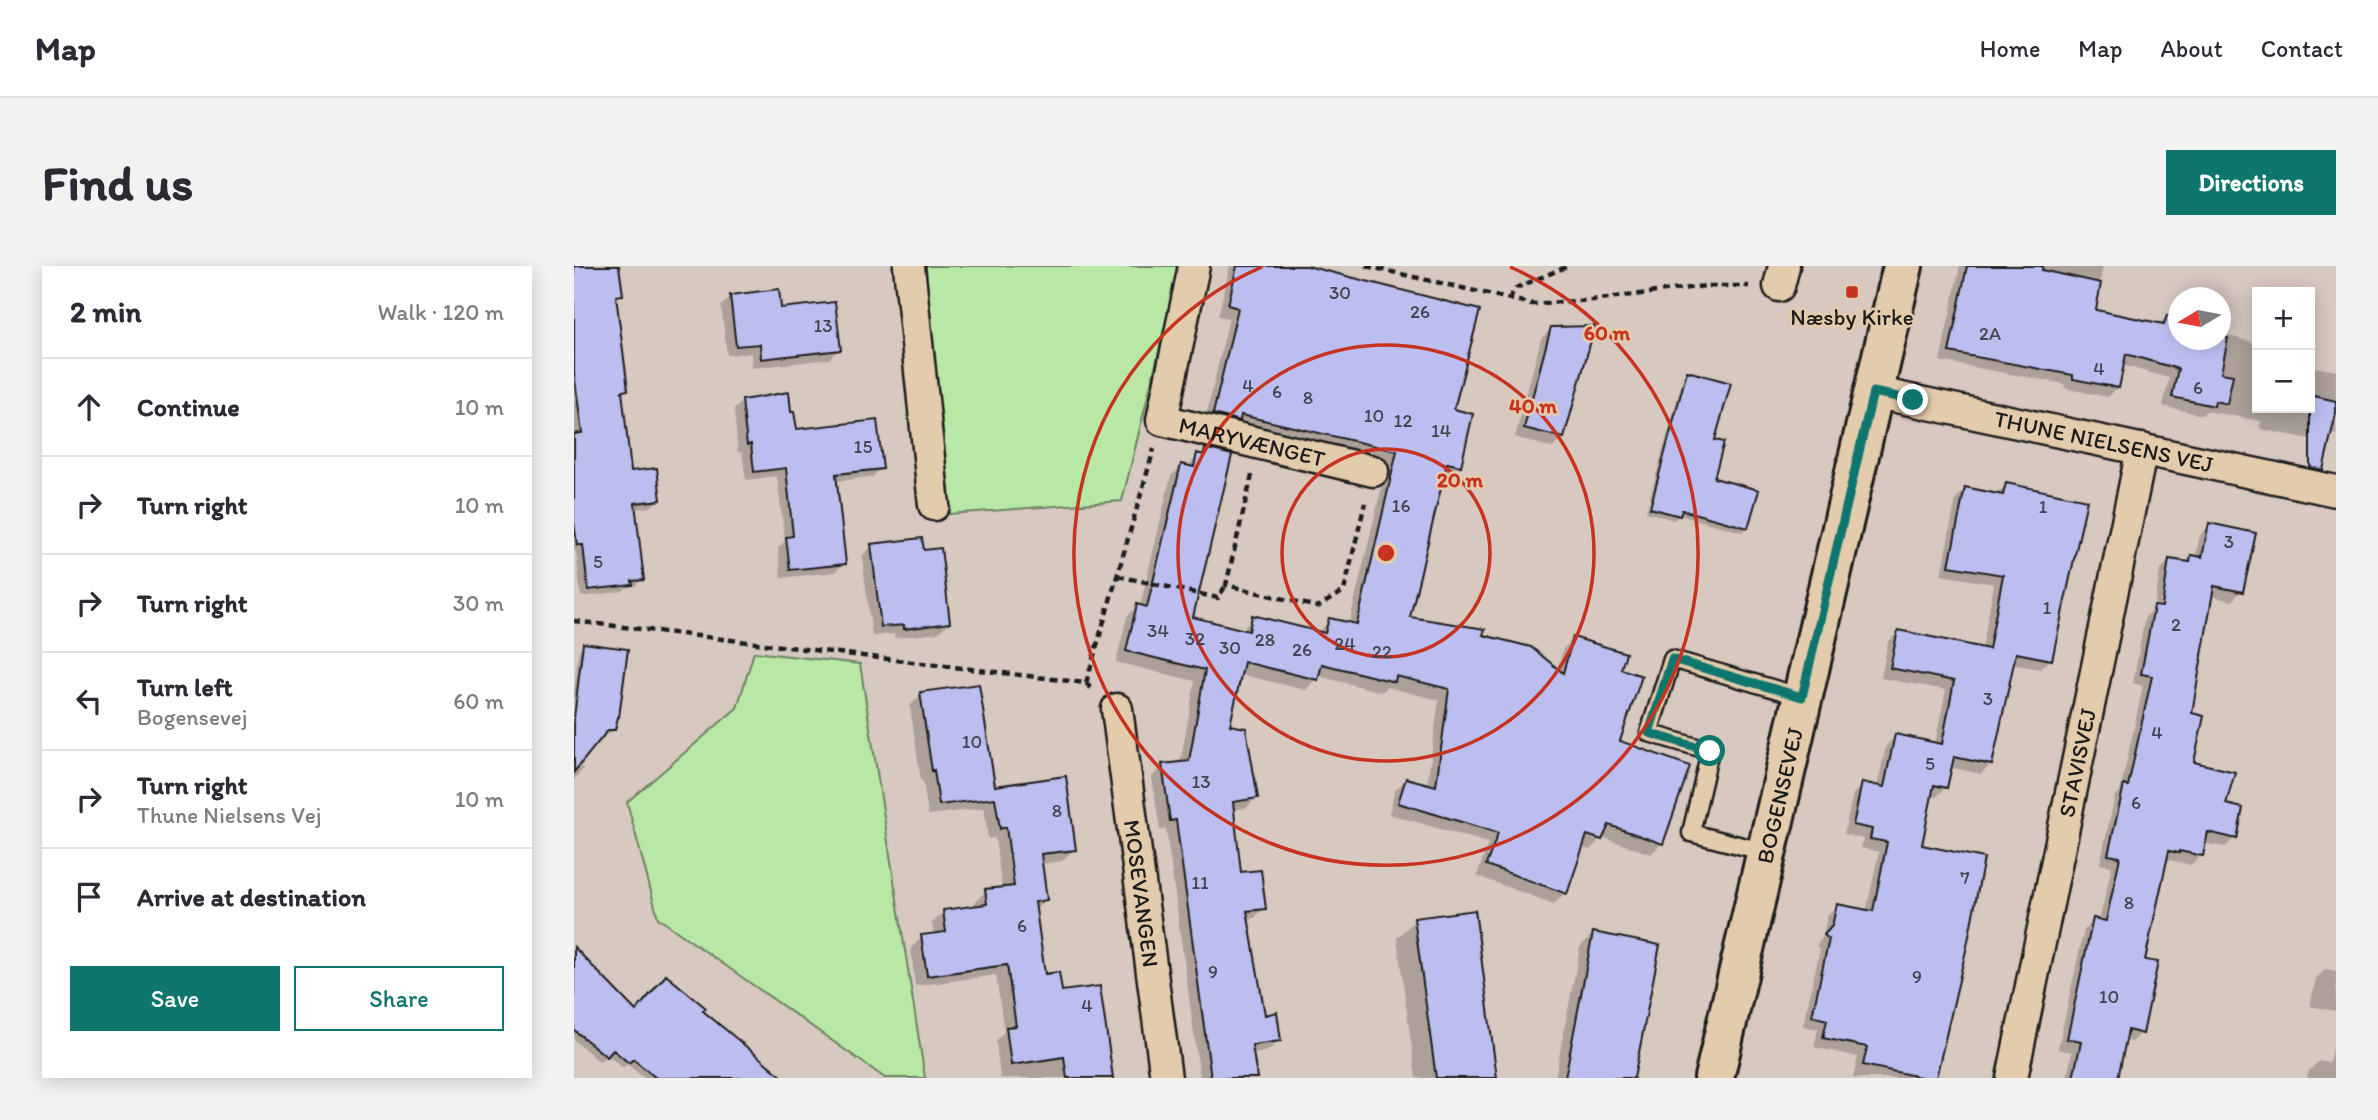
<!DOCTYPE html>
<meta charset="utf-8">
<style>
:root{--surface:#fff;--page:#f2f2f3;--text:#2b2b33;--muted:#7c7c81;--line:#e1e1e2;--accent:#0f766e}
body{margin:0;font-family:Itim,sans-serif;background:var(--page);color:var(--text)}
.controls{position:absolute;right:21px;top:21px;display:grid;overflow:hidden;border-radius:0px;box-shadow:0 4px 18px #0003}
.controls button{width:63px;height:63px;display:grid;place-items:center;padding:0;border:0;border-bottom:2px solid var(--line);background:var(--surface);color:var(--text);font:35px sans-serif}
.compass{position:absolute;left:1594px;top:21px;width:63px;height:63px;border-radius:50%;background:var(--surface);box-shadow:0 4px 18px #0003;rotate:260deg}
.stop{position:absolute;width:21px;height:21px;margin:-16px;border:5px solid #0f766e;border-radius:50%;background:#fff}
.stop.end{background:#0f766e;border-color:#fff;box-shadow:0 2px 7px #0008}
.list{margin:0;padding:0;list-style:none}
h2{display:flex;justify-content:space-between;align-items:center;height:91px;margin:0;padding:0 28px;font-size:30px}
h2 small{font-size:23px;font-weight:400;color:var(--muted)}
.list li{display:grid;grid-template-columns:46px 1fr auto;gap:21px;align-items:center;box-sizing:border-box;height:98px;padding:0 28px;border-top:2px solid var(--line)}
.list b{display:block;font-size:26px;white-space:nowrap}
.list p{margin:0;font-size:23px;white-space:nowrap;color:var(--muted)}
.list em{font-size:23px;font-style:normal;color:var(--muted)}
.actions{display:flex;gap:14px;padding:21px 28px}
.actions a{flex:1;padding:16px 0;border:2px solid var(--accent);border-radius:0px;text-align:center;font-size:24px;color:var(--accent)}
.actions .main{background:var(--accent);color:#fff}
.icon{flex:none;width:38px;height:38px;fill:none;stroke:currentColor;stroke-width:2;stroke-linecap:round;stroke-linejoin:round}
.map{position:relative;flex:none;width:1762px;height:812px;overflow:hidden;border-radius:0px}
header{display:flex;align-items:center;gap:42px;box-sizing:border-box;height:98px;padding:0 35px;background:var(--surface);border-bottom:2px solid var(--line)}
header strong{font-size:33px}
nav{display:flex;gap:38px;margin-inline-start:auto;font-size:24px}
.intro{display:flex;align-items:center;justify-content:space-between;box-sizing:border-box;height:168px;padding:0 42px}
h1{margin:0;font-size:49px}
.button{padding:18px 32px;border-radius:0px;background:var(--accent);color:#fff;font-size:24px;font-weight:700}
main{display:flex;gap:42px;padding:0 42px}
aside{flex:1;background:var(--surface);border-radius:0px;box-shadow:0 4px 18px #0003}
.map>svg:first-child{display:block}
.green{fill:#b9e8a6;stroke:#6a8261;stroke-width:2}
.shadow{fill:#0003}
.building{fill:#bcbef0;stroke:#1c1c1c;stroke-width:2}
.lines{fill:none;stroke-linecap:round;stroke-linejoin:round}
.service-casing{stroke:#1c1c1c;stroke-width:21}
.minor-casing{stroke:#1c1c1c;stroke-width:35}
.tertiary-casing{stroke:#1c1c1c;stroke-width:44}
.path{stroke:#1c1c1c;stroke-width:4.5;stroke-dasharray:7 5;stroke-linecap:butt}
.service{stroke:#e3ccac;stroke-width:16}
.minor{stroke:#e3ccac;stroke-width:30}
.tertiary{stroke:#e3ccac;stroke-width:38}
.route{stroke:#0f766e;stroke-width:9}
.ring{fill:none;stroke:#c8321e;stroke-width:3.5}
.poi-dot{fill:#c8321e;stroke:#e3ccac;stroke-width:2.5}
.labels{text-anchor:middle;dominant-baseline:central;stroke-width:5;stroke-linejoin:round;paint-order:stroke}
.number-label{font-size:19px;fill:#444451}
.poi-label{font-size:23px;fill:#1c1c1c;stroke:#e3ccac}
.street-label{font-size:23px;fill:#1c1c1c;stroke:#e3ccac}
.centre{fill:#c8321e;stroke:#e3ccac;stroke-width:3.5}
.ring-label{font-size:21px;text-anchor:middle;font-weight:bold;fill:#c8321e;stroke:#e3ccac;stroke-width:5;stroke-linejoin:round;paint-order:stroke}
</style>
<header>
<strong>Map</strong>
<nav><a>Home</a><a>Map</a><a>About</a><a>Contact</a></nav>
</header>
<div class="intro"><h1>Find us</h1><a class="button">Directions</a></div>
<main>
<aside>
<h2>2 min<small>Walk · 120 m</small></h2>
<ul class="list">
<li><svg class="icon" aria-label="ahead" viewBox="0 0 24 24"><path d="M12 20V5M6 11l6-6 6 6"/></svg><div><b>Continue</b></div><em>10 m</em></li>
<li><svg class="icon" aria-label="right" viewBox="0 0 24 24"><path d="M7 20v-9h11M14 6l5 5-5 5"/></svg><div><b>Turn right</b></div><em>10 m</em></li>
<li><svg class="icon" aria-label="right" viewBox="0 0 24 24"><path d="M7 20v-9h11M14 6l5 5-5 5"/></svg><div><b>Turn right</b></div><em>30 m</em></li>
<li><svg class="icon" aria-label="left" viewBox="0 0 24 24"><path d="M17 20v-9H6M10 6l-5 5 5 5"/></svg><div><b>Turn left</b><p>Bogensevej</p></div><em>60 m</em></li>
<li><svg class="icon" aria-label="right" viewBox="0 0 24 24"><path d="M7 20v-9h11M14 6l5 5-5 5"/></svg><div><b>Turn right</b><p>Thune Nielsens Vej</p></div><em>10 m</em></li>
<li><svg class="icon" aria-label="arrive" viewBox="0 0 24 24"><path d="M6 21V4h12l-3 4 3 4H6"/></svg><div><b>Arrive at destination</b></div></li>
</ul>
<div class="actions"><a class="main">Save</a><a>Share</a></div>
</aside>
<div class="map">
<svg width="1762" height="812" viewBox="0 0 1762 812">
<rect width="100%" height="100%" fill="#d7c8c0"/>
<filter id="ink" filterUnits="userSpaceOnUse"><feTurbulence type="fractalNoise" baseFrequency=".0143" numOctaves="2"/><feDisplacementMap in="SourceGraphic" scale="14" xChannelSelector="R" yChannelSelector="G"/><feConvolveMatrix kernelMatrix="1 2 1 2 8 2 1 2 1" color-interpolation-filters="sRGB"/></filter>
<g filter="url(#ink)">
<path class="green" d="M345 0H606L548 235 376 248Z
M180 386 286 398 351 812H311L84 652 53 536 163 442Z"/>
<path class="shadow" d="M0 0H43L47 28 41 34 52 124 47 129 56 207 85 233 77 241 60 243 68 313 61 320 53 321 49 325 7 331 2 285H0Z
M656 0H725L878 145 885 200 874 210 868 209 834 352 907 370 983 405 989 383 1000 373 1045 404 1043 476 1088 577 1077 588 1028 571 1016 584 1007 581 991 627 980 638 903 610 914 577 815 548 821 524 832 514 853 519 865 434 813 421 808 426 744 410 732 424 665 408 654 461 682 532 672 542 658 544 665 608 690 642 679 653 673 654 690 751 705 775 694 785 678 788 681 812H626L592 563 586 564 578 511 589 500 606 498 621 415 542 396 553 351 563 340 566 341 597 210 608 200 612 201 632 184 616 353 668 365 679 351 744 367 756 354 775 358 814 195 659 159H630L655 52 644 50Z
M1386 0H1529L1520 45 1585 59 1593 51 1604 74H1646V68L1683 77V142H1736V100L1762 105V169L1754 167 1747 175 1686 163 1687 155 1632 145 1628 149 1589 140 1595 112 1548 99 1543 122 1534 131 1490 122 1491 118 1366 95Z
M157 31 206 44 265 83 255 93 178 102 177 87 153 89 147 40Z
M977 63 988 172 978 182 941 171 967 73Z
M1113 107 1138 213 1172 262 1168 266 1105 249 1100 254 1072 246 1109 112Z
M169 135 216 148 221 165 307 202 298 211 261 215 270 297 261 306 207 312 204 282 211 275 203 210 172 214 168 186 164 187 160 144Z
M1432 219 1476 394 1466 403 1438 398 1417 498 1407 508 1376 501 1372 521 1362 531 1356 530 1346 581 1360 812H1279L1284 791 1240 781 1244 763 1229 760 1246 683 1242 680 1249 671 1253 650 1263 640 1292 646 1305 586 1287 582 1289 573 1270 568 1279 528 1289 518 1303 521 1312 480 1322 470 1361 478 1372 424 1307 412 1314 376 1324 366 1408 383 1420 318 1367 309 1382 233 1392 223 1422 229Z
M1636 259 1667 325 1658 335 1636 330 1616 448 1618 497 1650 540 1661 572 1651 581 1630 577 1627 589 1617 599 1596 594 1591 596 1569 695 1567 767 1558 776 1550 775 1542 812H1493L1498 786 1484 783 1510 664 1520 654 1525 656 1538 600 1526 598 1541 530 1546 526 1569 420 1559 417 1571 351 1580 342 1586 304 1596 294 1612 297 1618 291 1621 292 1626 269Z
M298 280 348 286 374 357 364 367 321 372 320 368 298 370 288 290Z
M10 379 40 464 35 468H29L4 499 9 503 0 514V426L5 384Z
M347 428 420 522 500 583 488 595 466 598 472 633 460 645 469 710 486 727 537 812H426L422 775 430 766 422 709 341 720 337 682 348 671 360 669 358 657 370 646 401 641 400 637 412 625 428 623 421 572 414 573 410 542 354 549 349 515H347L336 440Z
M841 654 922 812H842L823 672Z
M1020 667 1058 812H981L1006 681Z
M0 683 61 747 127 745 187 812H70L53 798 49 802 33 789 26 796 0 774Z
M1752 703 1762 705V745L1736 740 1742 712Z
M1762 768V812H1733L1735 805 1745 795 1755 797Z"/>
<path class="building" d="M0 0H45L49 29 42 30 54 124 48 125 57 205 83 202 87 234 61 237 70 314 58 315 59 319 14 324 9 279H3L0 256V168L8 167 0 106Z
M663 0H733L906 44 880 143 899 148 887 200 873 197 836 351 911 363 909 369 957 381 989 407 999 371 1052 387 1047 403 1068 410 1046 475 1116 500 1089 578 1035 559 1028 574 1013 569 993 628 912 599 924 567 824 537 832 512 862 520 875 423 822 410 821 416 748 398 744 414 670 396 656 459 672 462 684 532 659 536 667 606 687 604 692 643 673 645 691 749 703 746 707 775 678 779 683 812H637L602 554 596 555 588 498 615 495 631 404 552 385 563 338 573 341 607 198 620 201 623 187 630 189 631 182 658 189 619 351 675 365 678 349 751 367 755 352 783 358 823 185 667 149 666 155 639 148 664 42 654 39Z
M1393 0H1469L1468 4 1527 17 1522 44 1590 58 1593 49 1605 51V74H1647V70L1654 72 1647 107 1659 109 1653 138 1641 135 1640 140 1598 131 1604 103 1552 88 1545 122 1499 113V109L1375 86Z
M205 23 207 42 261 36 267 84 187 93 186 78 162 80 156 29Z
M1021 60 990 172 950 162 977 61Z
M1113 105 1157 117 1141 174 1150 176 1140 212 1185 224 1174 262 1108 244 1106 250 1076 242Z
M215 126 217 146H220L223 163 303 154 309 203 262 208 272 298 216 304 212 271 219 270 212 202 180 206 177 178 173 179 168 134Z
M1736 129 1762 135V147L1749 204 1736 201Z
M1432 217 1513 234 1478 394 1442 387 1418 499 1380 491 1373 522 1360 519 1348 579 1410 592 1393 680 1362 812H1351L1289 799 1293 781 1249 772 1253 754 1238 750 1255 673 1250 669 1258 660 1263 638 1299 645 1313 576 1296 573 1298 563 1279 559 1288 516 1310 521 1321 468 1368 478 1380 415 1316 402 1324 364 1415 383 1429 309 1375 300 1391 221 1429 229Z
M1635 257 1682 267 1669 326 1640 320 1618 447 1630 450 1620 496 1661 506 1652 538 1669 542 1663 573 1634 566 1629 590 1605 585V587L1595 585 1571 694 1584 696 1569 768 1554 764 1544 812H1499L1507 776 1493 773 1519 652 1532 655 1546 591 1534 589 1550 519 1554 520 1578 410 1567 408 1580 340 1588 341 1595 293 1616 296 1617 289 1628 291Z
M348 272 350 284 367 282 376 357 330 363V359L307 361 297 278Z
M9 377 54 383 45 451H44L41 464H34L0 506V452Z
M405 418 421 520 492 510 502 584 467 588 473 634 461 636 471 708 485 706 488 725 526 720 539 812H493L490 791 437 799 432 761 442 760 433 699 353 710 347 669 372 666 369 644 413 638 411 623 440 620 432 561 426 563 421 532 365 539 360 504 358 505 346 426Z
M901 644 923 812H862L840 652Z
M1019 666 1086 679 1060 812H991Z
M0 681 62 745 92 709 132 742 129 745 210 812H82L59 793 55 797 39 784 33 791 0 764Z"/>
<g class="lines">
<defs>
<path id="service" d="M1192 586 1117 567 1136 485 1075 467 1098 393 1228 431"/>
<g id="minor">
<path d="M335 0 360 239"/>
<path id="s1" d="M620 0 588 154 799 205"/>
<path d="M1205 20 1210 0"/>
<path id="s2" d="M1299 126 1762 225"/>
<path id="s3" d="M543 443 592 812"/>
<path id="s4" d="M1438 812 1568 183"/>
</g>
<g id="tertiary">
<path id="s5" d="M1140 812 1329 0"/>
</g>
</defs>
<use href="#service" class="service-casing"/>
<use href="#minor" class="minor-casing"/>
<use href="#tertiary" class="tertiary-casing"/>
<path class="path" d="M792 0 958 38 1018 34 1131 20H1175
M935 33 942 22 994 0
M678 209 652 319 744 341 770 325 791 237
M544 310 644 332 652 319
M0 355 512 417 518 423
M512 417 580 183"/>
<use href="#service" class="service"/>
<use href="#minor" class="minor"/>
<use href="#tertiary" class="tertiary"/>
</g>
</g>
<g class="lines" filter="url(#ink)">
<path class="route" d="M1136 485 1075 467 1098 393 1228 431 1299 126 1339 134"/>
</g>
<g class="ring">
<circle cx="812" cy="287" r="104"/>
<circle cx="812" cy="287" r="208"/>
<path d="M936 1A312 312 0 1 1 688 1"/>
</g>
<rect class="poi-dot" x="1271" y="19" width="14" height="14" rx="3.5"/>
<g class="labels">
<g class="number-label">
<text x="766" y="26">30</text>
<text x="846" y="45">26</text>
<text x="249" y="59">13</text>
<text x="1416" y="67">2A</text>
<text x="1525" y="102">4</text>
<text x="674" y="119">4</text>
<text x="1624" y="121">6</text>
<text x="703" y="125">6</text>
<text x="734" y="131">8</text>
<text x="800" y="149">10</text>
<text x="829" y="154">12</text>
<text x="867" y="164">14</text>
<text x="289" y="180">15</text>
<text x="827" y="239">16</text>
<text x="1469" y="240">1</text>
<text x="1655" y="275">3</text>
<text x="24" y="295">5</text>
<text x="1473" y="341">1</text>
<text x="1602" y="358">2</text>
<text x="584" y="364">34</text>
<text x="621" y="372">32</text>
<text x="691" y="373">28</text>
<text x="771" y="377">24</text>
<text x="656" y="381">30</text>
<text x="728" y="383">26</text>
<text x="808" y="385">22</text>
<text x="1414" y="432">3</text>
<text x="1583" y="466">4</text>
<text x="398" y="475">10</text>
<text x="1356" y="497">5</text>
<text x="627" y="515">13</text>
<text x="1562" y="536">6</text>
<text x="483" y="544">8</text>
<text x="1391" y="611">7</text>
<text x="626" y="616">11</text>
<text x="1555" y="636">8</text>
<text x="448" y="659">6</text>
<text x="639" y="705">9</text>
<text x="1343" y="710">9</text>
<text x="1535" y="730">10</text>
<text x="513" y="739">4</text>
</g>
<g class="poi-label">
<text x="1278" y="51">Næsby Kirke</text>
</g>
<g class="street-label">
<text stroke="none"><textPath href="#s2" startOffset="236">THUNE NIELSENS VEJ</textPath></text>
<text stroke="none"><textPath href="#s1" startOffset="250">MARYVÆNGET</textPath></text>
<text stroke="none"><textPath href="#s4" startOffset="322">STAVISVEJ</textPath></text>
<text stroke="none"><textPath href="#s5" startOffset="290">BOGENSEVEJ</textPath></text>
<text stroke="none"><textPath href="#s3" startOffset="186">MOSEVANGEN</textPath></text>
</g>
</g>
<circle cx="812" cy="287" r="10" class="centre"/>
<g class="ring-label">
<text x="1033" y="74">60 m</text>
<text x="959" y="147">40 m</text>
<text x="886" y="221">20 m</text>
</g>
</svg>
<div class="controls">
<button>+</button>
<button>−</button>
</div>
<svg class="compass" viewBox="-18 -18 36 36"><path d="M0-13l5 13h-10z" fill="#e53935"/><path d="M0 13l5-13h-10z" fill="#7c7c81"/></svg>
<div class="stop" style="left:1136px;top:485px"></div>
<div class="stop end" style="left:1339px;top:134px"></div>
</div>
</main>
